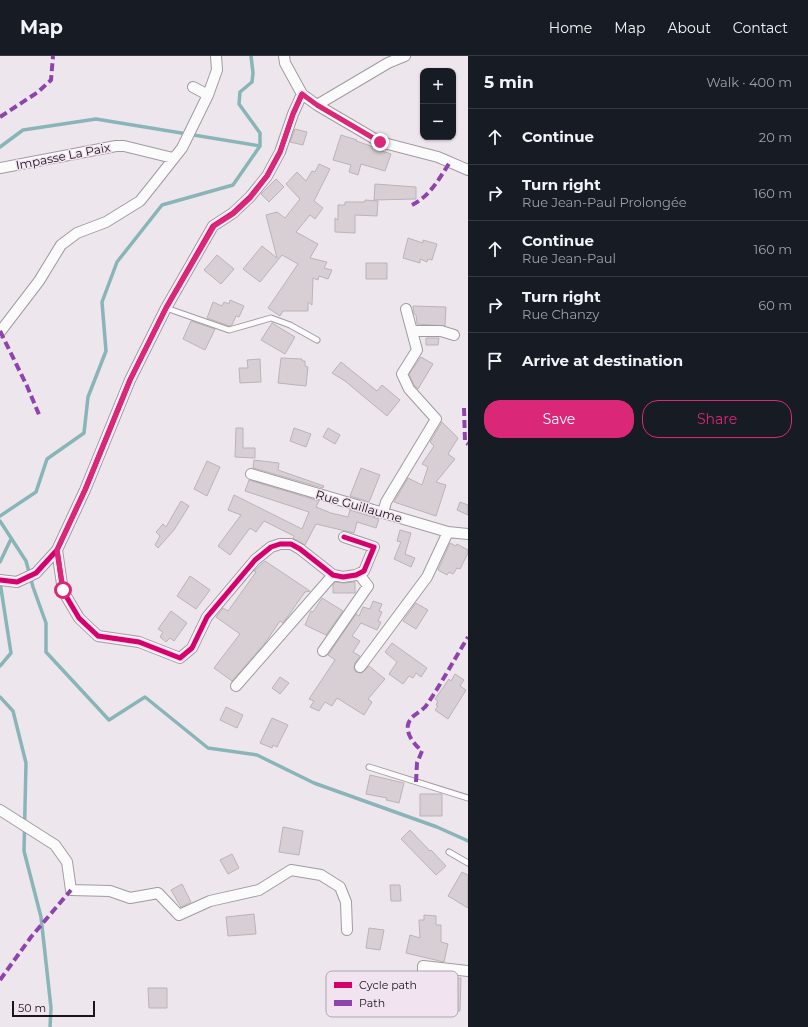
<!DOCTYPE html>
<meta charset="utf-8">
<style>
:root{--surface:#171b24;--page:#20242c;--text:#f1f3f6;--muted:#9ea1a6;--line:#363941;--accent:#db2777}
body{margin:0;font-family:Montserrat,sans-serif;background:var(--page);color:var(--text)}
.controls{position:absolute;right:12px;top:12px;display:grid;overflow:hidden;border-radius:8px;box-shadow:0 1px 3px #0004}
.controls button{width:36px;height:36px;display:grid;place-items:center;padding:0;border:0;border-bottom:1px solid var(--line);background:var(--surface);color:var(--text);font:20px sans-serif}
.scale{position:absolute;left:12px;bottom:10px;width:83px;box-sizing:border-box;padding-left:4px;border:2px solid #1a151a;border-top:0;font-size:11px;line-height:14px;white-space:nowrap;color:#1a151a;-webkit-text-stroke:3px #f1e3f0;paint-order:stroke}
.stop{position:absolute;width:12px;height:12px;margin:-9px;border:3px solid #db2777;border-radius:50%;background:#fff}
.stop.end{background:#db2777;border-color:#fff;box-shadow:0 1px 4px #0008}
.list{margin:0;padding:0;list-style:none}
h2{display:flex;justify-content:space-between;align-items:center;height:52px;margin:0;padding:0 16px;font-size:17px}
h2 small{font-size:13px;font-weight:400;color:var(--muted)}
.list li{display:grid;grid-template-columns:26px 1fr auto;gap:12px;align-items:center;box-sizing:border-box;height:56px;padding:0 16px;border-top:1px solid var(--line)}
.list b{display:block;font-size:15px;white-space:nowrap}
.list p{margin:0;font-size:13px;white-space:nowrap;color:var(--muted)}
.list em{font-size:13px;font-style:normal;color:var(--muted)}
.actions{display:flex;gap:8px;padding:12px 16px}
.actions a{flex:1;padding:9px 0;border:1px solid var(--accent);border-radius:16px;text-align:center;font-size:14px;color:var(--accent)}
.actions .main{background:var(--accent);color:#fff}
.icon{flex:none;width:22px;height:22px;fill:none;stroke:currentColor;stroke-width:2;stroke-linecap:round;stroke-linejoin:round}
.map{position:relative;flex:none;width:468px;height:971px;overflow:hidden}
header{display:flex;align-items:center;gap:24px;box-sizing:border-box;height:56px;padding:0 20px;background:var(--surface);border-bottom:1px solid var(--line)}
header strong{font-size:19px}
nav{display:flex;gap:22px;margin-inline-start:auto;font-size:14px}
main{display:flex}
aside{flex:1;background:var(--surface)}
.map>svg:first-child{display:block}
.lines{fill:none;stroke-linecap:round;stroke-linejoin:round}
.stream{stroke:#89b5b9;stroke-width:3.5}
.building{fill:#d7cfd3;stroke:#bbb3b7}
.service-casing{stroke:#a19ba1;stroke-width:7}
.minor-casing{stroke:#a19ba1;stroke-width:12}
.service{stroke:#fcfbfc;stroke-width:5}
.minor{stroke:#fcfbfc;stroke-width:10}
.quiet{stroke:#8e44ad;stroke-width:4;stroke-dasharray:8 4;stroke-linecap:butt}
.cycleway-casing{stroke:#f1e3f0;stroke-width:8}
.cycleway{stroke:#d6006c;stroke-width:5}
.route{stroke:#db2777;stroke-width:5}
.labels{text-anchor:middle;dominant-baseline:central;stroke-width:3;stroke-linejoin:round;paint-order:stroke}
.street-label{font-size:12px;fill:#1a151a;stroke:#f1e3f0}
.key{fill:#f1e3f0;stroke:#b0a5b0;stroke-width:1}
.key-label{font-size:11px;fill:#1a151a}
</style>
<header>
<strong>Map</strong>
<nav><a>Home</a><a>Map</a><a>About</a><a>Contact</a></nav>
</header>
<main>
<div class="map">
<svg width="468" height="971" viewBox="0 0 468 971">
<rect width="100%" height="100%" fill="#eee6ed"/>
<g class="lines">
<path class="stream" d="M0 91 23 74 96 63 260 90
M0 460 36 436 47 403 84 377 88 341 106 295 102 246 117 206 162 149 233 129 260 90V77L239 48 240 36 252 26 253 17 251 0
M0 465 26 505 33 531 46 567V596L109 664 145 641 208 692 257 699 314 727 437 771 468 785
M0 506 11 483
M0 610 11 597 0 526
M0 641 13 655 26 707 24 795 41 861 51 952 50 971"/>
</g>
<path class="building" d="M295 73 307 76 303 89 290 86Z
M341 79 357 84 356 85 377 92 376 93 391 98 385 115 361 108 358 119 349 116 351 109 333 104Z
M319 108 330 113 314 145 323 152 315 163 310 159 296 176 318 188 310 202 327 206 324 212 332 214 328 223 319 220 318 224 313 222 312 249 308 246V255H283L280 260 268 252 298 208 282 199 260 226 243 213 262 190 277 202 266 159 277 156 285 162 300 143 286 128 297 116 306 125 312 115 315 116Z
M276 123 284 131 269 146 261 138Z
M375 128 416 131V143L374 144Z
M365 144 378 145 377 160 355 159V177L335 176V162L338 164V149H345V146H365Z
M408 182 423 187V184L437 188 432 204 428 203 427 206 420 203V207L403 202Z
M217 199 234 213 221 228 204 214Z
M366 207H387V223H366Z
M230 244 244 250 239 261 236 260 232 269 229 270 207 262 213 246 222 250 224 246 229 248Z
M413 250 446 251 445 270 417 268 416 259 414 258Z
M191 265 215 273 205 294 183 283Z
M272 267 295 281 285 298 261 284Z
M426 282H439L438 289H426Z
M421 301 433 308 418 333 414 329 409 318Z
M281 302 302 303V305H305V310L308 311 306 330 278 327Z
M260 303 261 326 240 327 239 312H248L247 304Z
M341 306 377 335 382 329 400 344 387 360 345 325 332 317Z
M442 366 458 382 448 398 455 403 436 426 446 429 436 460 394 446 408 422 422 429 428 411 422 408 434 390 430 386Z
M236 372H243V392H255V402L235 401Z
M294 372 311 378 306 391 290 385Z
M328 372 340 379 335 388 323 381Z
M254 404 279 407 278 414 324 430 323 432 253 412Z
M207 405 220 411 207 440 194 433Z
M361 412 380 419 369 446 350 440Z
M249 424 319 445 316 451 331 457 348 461 350 454 379 463 376 472 357 466 354 477 316 468 305 489 293 482 294 480 264 465 256 476 250 472 230 499 218 490 241 459 228 454 234 439 302 473 309 456 245 435Z
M181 445 189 450 174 474 158 492 155 489 160 480 156 476 163 468 166 471Z
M460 446 468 449V459L457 454Z
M400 474 411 477 405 498 415 502 411 511 394 503 401 486 397 485Z
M450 487 456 490 457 488 468 494V497L460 513 457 512 453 518 449 516 447 519 438 514Z
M265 505 310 535 305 536 283 567 280 565 265 587 232 625 214 612 240 578 216 561 223 552 228 555 256 516 254 515Z
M190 520 210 534 196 553 177 540Z
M335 526 344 527 355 526V537H333V529Z
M322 542 343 555 326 579 305 569 311 555 313 556Z
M373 545 382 548 379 555 382 556 378 565 381 566 377 574 361 567 352 580 360 585 353 596 360 600 355 607 354 613 356 616 362 617 369 610 385 623 368 643 372 646 364 659 337 642 332 650 325 646 319 655 310 651 314 645 309 643 335 604 328 599 356 558 359 560 363 551 370 553Z
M416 547 428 554 416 573 403 565Z
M171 555 187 567 174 585 170 582 166 586 160 581 163 576 158 573Z
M392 587 427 612 421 621 416 617 413 622 409 620 403 628 389 618 397 606 385 596Z
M455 618 464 624 460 630 466 634 448 663 435 654 438 650 436 649 438 645 435 643 449 623 451 625Z
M280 621 289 627 280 638 272 632Z
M226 651 243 659 237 672 220 664Z
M272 662 288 669 277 691 273 689 272 692 260 687Z
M370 719 404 727 399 747 386 744 387 742 366 738Z
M420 738H442V760H420Z
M283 771 303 775 299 799 279 796Z
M410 774 430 795 431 794 446 810 436 819 401 783Z
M232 798 239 812 228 818 220 804Z
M462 816 468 819V852L448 840Z
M182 828 191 846 181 851 171 834Z
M390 829H400L401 845H391Z
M254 858 256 878 228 880 226 861Z
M424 859 436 860V869H441V886L448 888 444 906 406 897 410 879 420 882 419 864H424Z
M369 872 384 874 380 894 366 892Z
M438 921 461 922 460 955 437 954Z
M148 932H167V952H149Z"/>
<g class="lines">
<defs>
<path id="service" d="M166 252 229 274 271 262 290 269 317 284
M369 711 468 742
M449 796 468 807"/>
<path id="minor" d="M284 0 285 7 302 38 317 49 380 86 438 101 468 114
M193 31 208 39
M317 49 388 7 405 0
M0 112 116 90H124L173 102
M412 275H441L454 279
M0 276 39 225 61 189 77 177 106 166 140 145 156 125 182 92 208 39 217 14 216 0
M251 418 448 476 468 478
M383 457 386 446 436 363 409 333 402 318 417 294 406 253
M57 494 63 535 79 562 98 580 139 586 180 602 192 592 207 561 255 504 271 491 280 488H291L300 493 333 519 343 521 356 519 364 515 374 491 344 481
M0 524 17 526 36 517 57 494 85 434 130 324 166 252 213 170 233 157 250 141 267 120 280 96 293 58 302 38
M323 595 368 530 359 518
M360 611 427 521 448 476
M236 630 333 519
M0 754 55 789 67 806 71 834 110 835 130 842 158 837 179 859 210 845 259 834 291 814 321 819 340 831 346 846 347 874
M423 932V910L468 915"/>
</defs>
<use href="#service" class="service-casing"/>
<use href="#minor" class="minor-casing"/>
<use href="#service" class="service"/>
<use href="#minor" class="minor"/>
<path class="quiet" d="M0 61 38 36 51 24 53 0
M412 149C430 140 439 123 450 106
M0 275 27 330 40 361
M464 352 465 386 468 388
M416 726 417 707 422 695C415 689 406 679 408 669 410 659 420 657 426 650 441 628 454 604 468 581
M0 924 31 881 71 834"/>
<defs>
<path id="cycleway" d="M57 494 63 535 79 562 98 580 139 586 180 602 192 592 207 561 255 504 271 491 280 488H291L300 493 333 519 343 521 356 519 364 515 374 491 344 481
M0 524 17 526 36 517 57 494 85 434 130 324 166 252 213 170 233 157 250 141 267 120 280 96 293 58 302 38"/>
</defs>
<use href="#cycleway" class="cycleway-casing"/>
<use href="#cycleway" class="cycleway"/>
</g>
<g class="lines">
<path class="route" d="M63 534 57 494 85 434 130 324 166 252 214 170 233 158 250 142 267 120 280 96 293 58 302 38 317 49 380 86"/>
</g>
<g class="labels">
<g class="street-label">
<text transform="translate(63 100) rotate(-11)">Impasse La Paix</text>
<text transform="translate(359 450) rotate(16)">Rue Guillaume</text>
</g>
</g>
<rect x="326" y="915" width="132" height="46" rx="6" class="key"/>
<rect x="334" y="926" width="18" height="6" fill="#d6006c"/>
<rect x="334" y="944" width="18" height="6" fill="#8e44ad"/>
<g class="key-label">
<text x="359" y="933">Cycle path</text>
<text x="359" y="951">Path</text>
</g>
</svg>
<div class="controls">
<button>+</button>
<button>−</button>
</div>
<div class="scale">50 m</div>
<div class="stop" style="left:63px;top:534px"></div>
<div class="stop end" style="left:380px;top:86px"></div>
</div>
<aside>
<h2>5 min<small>Walk · 400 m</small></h2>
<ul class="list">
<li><svg class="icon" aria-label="ahead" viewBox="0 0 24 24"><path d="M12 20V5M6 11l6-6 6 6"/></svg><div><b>Continue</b></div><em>20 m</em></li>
<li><svg class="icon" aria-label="right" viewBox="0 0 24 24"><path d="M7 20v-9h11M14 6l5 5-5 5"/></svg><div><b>Turn right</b><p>Rue Jean-Paul Prolongée</p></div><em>160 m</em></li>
<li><svg class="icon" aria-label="ahead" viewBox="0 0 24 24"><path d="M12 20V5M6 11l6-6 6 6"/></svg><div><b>Continue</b><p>Rue Jean-Paul</p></div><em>160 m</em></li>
<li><svg class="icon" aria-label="right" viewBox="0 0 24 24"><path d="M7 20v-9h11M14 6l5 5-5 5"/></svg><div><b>Turn right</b><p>Rue Chanzy</p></div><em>60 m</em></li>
<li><svg class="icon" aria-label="arrive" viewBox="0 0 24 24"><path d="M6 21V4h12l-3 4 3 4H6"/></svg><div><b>Arrive at destination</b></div></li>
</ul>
<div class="actions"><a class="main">Save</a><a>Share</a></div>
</aside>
</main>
